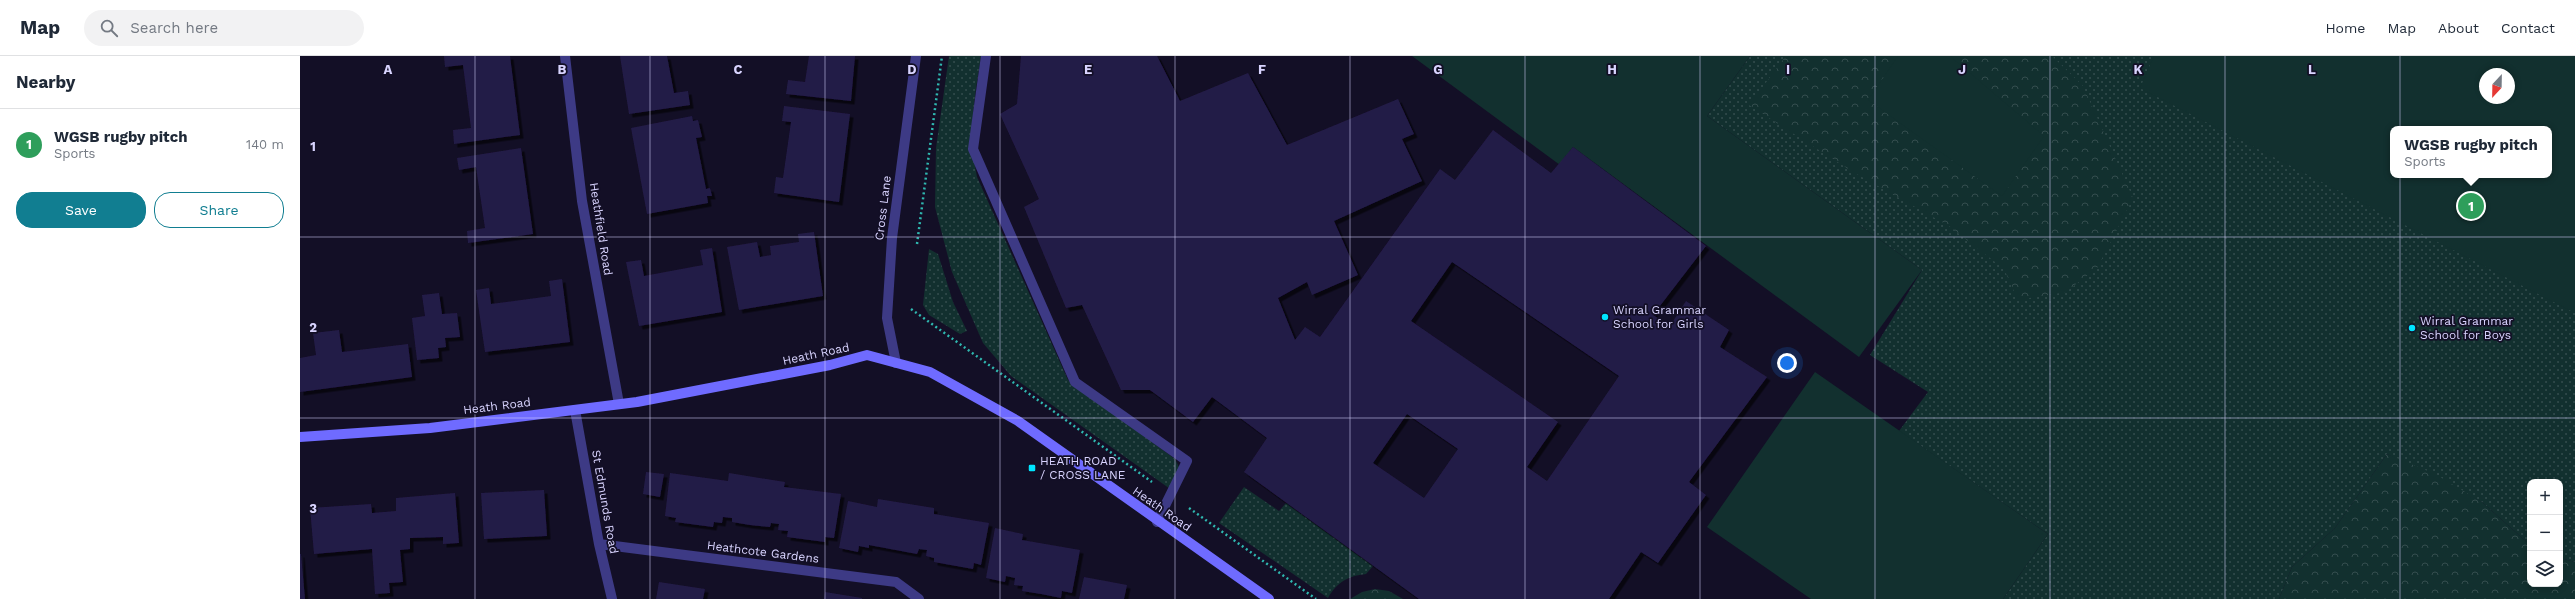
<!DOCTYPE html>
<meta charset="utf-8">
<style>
:root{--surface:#fff;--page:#f2f2f3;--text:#1f2937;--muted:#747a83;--line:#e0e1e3;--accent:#117e91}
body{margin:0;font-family:"Work Sans",sans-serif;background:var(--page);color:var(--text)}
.controls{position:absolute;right:12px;bottom:12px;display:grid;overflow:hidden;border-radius:8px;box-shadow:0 2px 6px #0003}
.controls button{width:36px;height:36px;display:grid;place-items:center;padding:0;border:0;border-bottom:1px solid var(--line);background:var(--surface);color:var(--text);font:20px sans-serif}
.compass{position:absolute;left:2179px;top:12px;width:36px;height:36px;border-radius:50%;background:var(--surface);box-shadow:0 2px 6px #0003;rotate:202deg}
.you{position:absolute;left:1487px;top:307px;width:14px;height:14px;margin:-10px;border:3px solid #fff;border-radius:50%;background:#1a73e8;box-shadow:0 0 0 6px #1a73e833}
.badge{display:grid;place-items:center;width:26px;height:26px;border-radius:50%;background:var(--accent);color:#fff;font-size:13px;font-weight:700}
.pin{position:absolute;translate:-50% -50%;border:2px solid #fff;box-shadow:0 1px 4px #0006}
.popup{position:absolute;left:2090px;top:70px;width:162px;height:52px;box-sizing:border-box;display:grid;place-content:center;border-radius:8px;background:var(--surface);filter:drop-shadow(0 1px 3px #0005);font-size:13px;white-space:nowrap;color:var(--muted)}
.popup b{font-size:15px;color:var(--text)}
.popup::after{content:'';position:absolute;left:50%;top:100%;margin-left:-8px;border:8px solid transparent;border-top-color:var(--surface)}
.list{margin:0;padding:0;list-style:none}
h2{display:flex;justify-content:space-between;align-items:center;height:52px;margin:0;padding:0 16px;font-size:17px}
h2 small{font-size:13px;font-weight:400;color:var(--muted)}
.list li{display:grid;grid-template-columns:26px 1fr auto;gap:12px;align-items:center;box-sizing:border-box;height:72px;padding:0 16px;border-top:1px solid var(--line)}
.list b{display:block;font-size:15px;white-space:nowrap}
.list p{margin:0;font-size:13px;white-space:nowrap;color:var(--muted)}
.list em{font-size:13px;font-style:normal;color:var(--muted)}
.actions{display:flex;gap:8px;padding:12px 16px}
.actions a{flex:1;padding:9px 0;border:1px solid var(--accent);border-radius:16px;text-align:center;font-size:14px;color:var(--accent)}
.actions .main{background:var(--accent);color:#fff}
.icon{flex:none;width:22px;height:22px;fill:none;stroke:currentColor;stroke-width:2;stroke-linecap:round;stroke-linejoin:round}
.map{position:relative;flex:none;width:2275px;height:543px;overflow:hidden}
header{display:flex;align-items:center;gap:24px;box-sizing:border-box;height:56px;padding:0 20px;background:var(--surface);border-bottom:1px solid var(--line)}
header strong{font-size:19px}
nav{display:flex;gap:22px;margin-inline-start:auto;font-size:14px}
.search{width:280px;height:36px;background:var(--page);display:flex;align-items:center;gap:10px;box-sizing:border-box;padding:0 14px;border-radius:22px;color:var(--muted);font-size:15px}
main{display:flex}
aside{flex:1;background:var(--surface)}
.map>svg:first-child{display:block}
.grass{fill:url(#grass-dots);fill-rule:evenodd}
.forest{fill:url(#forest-crowns)}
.pitch{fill:#12302f;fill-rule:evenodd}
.building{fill:#241b47;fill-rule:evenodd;filter:url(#shadow)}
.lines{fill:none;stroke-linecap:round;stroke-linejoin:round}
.path{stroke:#2fb8b0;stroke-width:2.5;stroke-dasharray:2 3;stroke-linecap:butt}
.lane{stroke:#3d3a85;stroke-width:10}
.street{stroke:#3d3a85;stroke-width:10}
.secondary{stroke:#6f6bff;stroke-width:10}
.grid{fill:none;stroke:#d9d4ff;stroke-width:1;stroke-opacity:0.55}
.poi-dot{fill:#00e5ff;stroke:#130f26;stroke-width:1.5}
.labels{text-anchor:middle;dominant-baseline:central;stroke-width:3.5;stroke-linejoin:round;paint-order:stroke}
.street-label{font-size:12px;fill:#d9d4ff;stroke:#130f26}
.poi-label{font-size:12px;fill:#d9d4ff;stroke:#130f26;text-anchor:start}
.grid-label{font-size:13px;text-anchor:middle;font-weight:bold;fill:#d9d4ff;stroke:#130f26;stroke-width:3.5;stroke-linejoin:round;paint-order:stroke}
</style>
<header>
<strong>Map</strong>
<div class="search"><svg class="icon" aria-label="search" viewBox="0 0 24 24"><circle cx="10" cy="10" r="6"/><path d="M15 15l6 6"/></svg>Search here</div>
<nav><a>Home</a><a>Map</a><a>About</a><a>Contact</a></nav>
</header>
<main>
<aside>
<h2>Nearby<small></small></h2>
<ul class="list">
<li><span class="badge" style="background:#2e9e5b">1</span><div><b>WGSB rugby pitch</b><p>Sports</p></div><em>140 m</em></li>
</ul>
<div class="actions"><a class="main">Save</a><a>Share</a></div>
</aside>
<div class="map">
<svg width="2275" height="543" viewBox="0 0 2275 543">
<defs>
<pattern id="grass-dots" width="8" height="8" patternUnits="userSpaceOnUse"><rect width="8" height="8" fill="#12302f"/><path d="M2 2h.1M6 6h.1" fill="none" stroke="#344d4e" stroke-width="1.8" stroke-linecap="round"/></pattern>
<pattern id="forest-crowns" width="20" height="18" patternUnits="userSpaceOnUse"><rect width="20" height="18" fill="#12302f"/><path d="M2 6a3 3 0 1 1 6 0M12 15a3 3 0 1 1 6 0" fill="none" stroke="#344d4e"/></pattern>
<filter id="shadow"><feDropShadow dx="3.5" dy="3.5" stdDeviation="0" flood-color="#0009"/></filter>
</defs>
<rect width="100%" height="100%" fill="#130f26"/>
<path class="grass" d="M649 0H681C674 46 668 74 677 121L768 324 875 403 881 415 873 435 711 320 683 287 652 216 635 151 636 92Z
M1450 0H2275V506L2260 502V426H2230V489L2182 446 2087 398 2035 472 1992 511 1979 543H1703L1748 478 1599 375 1628 336 1570 299 1622 214 1407 60ZM2185 18H2209V42H2185ZM2093 73H2249V119H2093Z
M629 193 638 198 653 246 667 275 660 278 629 259 623 249Z
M944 431 979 455 986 447 1073 510 1066 518C1048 520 1037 526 1028 542L919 467Z"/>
<path class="forest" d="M1486 0H1752L1783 30 1833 142 1798 211 1766 236 1718 244 1704 213 1649 170 1553 116 1449 49Z
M2087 398 2135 418 2182 446 2230 489V528H2260V502L2275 506V543H1979L1992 511 2035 472Z
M1075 533 1089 535 1103 543H1050L1062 536Z"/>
<path class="pitch" d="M1112 0H1450L1407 60 1622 214 1559 301 1273 91 1260 109Z
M1598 0H1650L1744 80 1702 140 1568 44Z
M1854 0H2275V257L1840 32ZM2185 18H2209V42H2185ZM2093 73H2249V119H2093Z
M1515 316 1748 478 1703 543H1511L1407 471Z"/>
<path class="building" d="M144 0H210L220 79 154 88 153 74 171 72 163 9 145 11Z
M320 0H367L374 37 388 35 390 49 329 58Z
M509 0H555L551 45 486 38 488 24 505 26Z
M721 0H857L880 45 948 17 987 89 1098 43 1114 78 1102 83 1122 125 1034 165 1058 219 1012 239 1007 226 978 242 995 284 1005 271 1020 281 1140 113 1155 124 1193 74 1251 117 1273 91 1406 190 1353 259 1370 270 1386 245 1429 274 1420 291 1467 321 1389 426 1406 439 1358 507 1341 496 1309 543H1119L944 416 967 382 912 341 893 366 850 334H821L782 249 766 252 724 151 739 143 700 58 717 48ZM1152 206 1319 320 1247 425 1227 411 1258 366 1111 265ZM1107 358 1158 393 1124 442 1073 407Z
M484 50 550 58 539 146 474 137 476 121 483 122 491 66 482 65Z
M392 60 393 65 398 64 402 81 396 82 406 133 410 132 412 140H407L408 147 347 158 331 72Z
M221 92 233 178 168 187 167 175 185 172 176 111 159 114 157 102Z
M514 176 523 240 439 254 427 191 457 186 460 201 471 199 470 190 499 186 498 178Z
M412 192 422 256 339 270 326 206 341 204 344 220 403 209 400 194Z
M262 223 270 286 185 296 176 234 189 232 191 248 251 240 249 225Z
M139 237 142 258 157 257 160 281 145 282 146 291 138 292 139 302 117 304 112 262 125 260 122 239Z
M39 274 42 296 108 288 112 321 0 336V302L16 299 13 277Z
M346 416 364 418 360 441 343 438Z
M370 417 428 425 429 417 485 426 484 431 541 438 534 482 525 481V486L487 481 488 475 478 474 479 468 471 467 470 471 450 469 432 466V462L423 461 422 467 414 466 413 471 375 466 376 462 365 460Z
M244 434 247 480 184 483 181 437Z
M155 437 159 487 143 488V481L110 482V493L100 494 103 526 89 527 90 537 75 538 72 493 14 498 10 452 71 448 72 457 96 455V442Z
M578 443 634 452V458L689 467 681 509 674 507 673 513 634 506V502L626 500 627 494 619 493 617 498 569 489V492L559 490 558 496 539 492 548 445 577 451Z
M695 472 723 478 722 484 780 494 772 537 762 535 761 542 741 538 722 535 723 530 714 529 715 522 706 520 705 526 686 522Z
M0 498H1L5 543H0Z
M784 521 827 529 824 543H779Z
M359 526 405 533 403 543H356Z
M525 536 562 542V543H524Z"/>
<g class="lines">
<path class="path" d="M617 188 642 0
M611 253 852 426
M889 452 1016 543"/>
<path class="lane" d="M686 0 673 93 775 326 887 405 857 466"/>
<path class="street" d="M265 0 282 145 319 348
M596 307 587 262 592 182 616 0
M275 354 299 488 312 543
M299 488 596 526 619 543"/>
<path class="secondary" d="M0 381 130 372 337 346 530 309 567 299 630 316 718 365 969 543"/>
</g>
<path class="grid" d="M175 0V543M350 0V543M525 0V543M700 0V543M875 0V543M1050 0V543M1225 0V543M1400 0V543M1575 0V543M1750 0V543M1925 0V543M2100 0V543M0 181H2275M0 362H2275"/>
<g class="poi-dot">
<circle cx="1305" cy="261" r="4"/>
<circle cx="2112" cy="272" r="4"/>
<rect x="728" y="408" width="8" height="8" rx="2"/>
</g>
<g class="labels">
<g class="street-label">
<text transform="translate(583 152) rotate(-83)">Cross Lane</text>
<text transform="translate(301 173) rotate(81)">Heathfield Road</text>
<text transform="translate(516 298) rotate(-12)">Heath Road</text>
<text transform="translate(197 350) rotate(-7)">Heath Road</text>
<text transform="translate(305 446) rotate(80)">St Edmunds Road</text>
<text transform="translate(862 453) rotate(35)">Heath Road</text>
<text transform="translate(463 496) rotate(7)">Heathcote Gardens</text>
</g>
<g class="poi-label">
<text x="1313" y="254">Wirral Grammar<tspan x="1313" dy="14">School for Girls</tspan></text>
<text x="2120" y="265">Wirral Grammar<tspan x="2120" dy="14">School for Boys</tspan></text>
<text x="740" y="405">HEATH ROAD<tspan x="740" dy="14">/ CROSS LANE</tspan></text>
</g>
</g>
<g class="grid-label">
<text x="88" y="18">A</text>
<text x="262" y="18">B</text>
<text x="438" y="18">C</text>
<text x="612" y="18">D</text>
<text x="788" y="18">E</text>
<text x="962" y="18">F</text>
<text x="1138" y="18">G</text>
<text x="1312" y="18">H</text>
<text x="1488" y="18">I</text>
<text x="1662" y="18">J</text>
<text x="1838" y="18">K</text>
<text x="2012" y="18">L</text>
<text x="13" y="95">1</text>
<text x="13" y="276">2</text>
<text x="13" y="457">3</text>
</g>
</svg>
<div class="controls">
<button>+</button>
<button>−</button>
<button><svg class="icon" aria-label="layers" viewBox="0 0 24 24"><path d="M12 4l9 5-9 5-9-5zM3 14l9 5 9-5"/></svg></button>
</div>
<svg class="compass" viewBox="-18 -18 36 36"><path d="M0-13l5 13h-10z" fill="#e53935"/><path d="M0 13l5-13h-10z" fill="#747a83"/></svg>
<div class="you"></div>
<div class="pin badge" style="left:2171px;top:150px;background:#2e9e5b">1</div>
<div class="popup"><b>WGSB rugby pitch</b>Sports</div>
</div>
</main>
